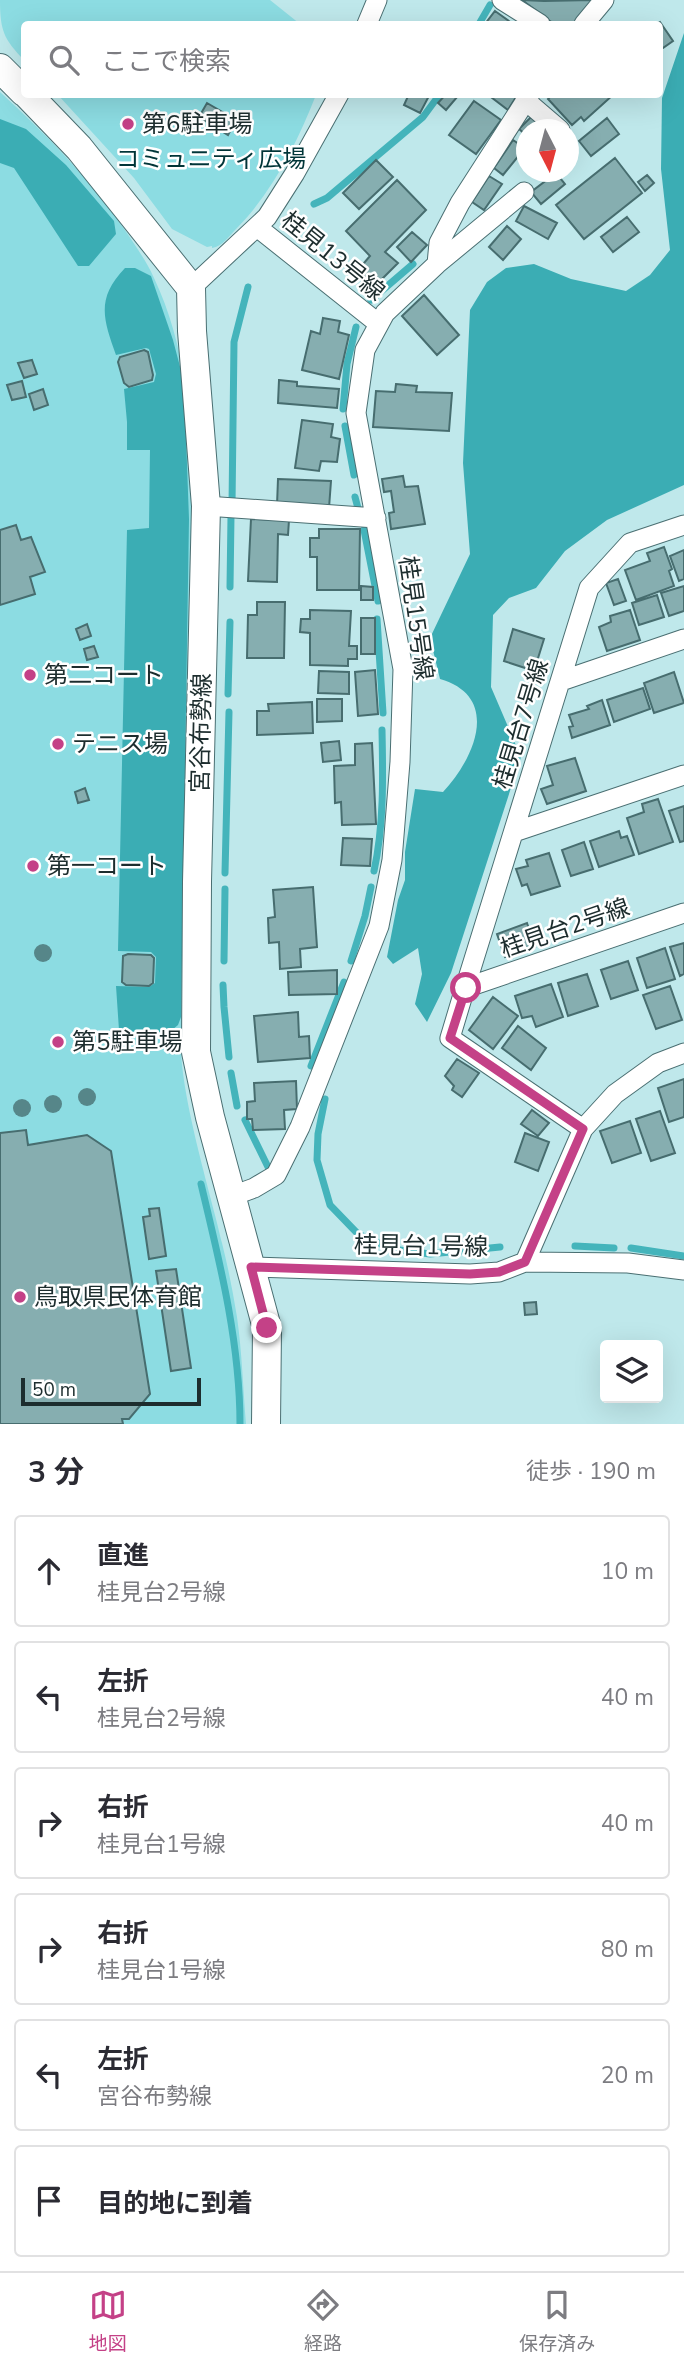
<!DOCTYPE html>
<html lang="ja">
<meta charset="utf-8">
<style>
:root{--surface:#fff;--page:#f7f7f7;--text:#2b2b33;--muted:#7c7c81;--line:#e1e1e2;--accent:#c44187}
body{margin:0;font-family:"Nunito Sans","Noto Sans JP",sans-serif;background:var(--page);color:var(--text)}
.controls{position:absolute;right:21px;bottom:21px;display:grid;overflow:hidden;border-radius:7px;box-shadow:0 7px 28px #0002}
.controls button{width:63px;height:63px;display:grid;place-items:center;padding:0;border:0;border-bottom:2px solid var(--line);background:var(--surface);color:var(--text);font:35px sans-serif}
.compass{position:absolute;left:516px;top:119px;width:63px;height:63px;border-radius:50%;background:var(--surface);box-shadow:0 7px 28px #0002;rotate:174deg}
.scale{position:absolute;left:21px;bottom:18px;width:180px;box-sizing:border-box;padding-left:7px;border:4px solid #1d2d2e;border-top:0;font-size:19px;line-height:24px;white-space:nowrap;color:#1d2d2e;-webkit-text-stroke:5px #fff;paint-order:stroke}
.stop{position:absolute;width:21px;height:21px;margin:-16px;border:5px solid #c44187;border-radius:50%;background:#fff}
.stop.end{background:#c44187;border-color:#fff;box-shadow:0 2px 7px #0008}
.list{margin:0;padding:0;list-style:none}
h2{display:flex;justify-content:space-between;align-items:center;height:91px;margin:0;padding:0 28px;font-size:30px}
h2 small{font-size:23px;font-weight:400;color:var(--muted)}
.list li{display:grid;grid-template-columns:46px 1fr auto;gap:21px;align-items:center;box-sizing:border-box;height:112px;margin:0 14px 14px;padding:0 14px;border:2px solid var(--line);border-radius:7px}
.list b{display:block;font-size:26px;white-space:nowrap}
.list p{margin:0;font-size:23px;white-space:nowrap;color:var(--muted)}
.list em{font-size:23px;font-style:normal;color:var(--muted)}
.icon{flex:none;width:38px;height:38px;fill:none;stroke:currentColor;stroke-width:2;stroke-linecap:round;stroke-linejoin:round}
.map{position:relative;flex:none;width:684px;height:1424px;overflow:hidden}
.search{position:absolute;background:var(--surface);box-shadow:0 7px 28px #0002;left:21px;right:21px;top:21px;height:77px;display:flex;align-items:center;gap:18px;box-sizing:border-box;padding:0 24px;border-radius:7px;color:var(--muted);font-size:26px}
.sheet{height:847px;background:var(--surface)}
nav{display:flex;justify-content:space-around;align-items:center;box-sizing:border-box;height:98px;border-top:2px solid var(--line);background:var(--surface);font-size:19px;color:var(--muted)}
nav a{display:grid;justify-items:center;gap:4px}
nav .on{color:var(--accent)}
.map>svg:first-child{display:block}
.green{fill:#8cdce2}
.forest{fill:#3badb4}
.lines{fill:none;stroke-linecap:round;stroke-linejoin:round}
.stream{stroke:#44b4bb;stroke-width:7}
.building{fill:#86aeb0;stroke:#476d6f;stroke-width:2}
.street-casing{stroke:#4a6f72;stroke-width:21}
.secondary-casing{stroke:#4a6f72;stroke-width:30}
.street{stroke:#fff;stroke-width:19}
.secondary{stroke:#fff;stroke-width:28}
.tree{fill:#568689}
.route{stroke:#c44187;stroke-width:9}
.poi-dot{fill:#c44187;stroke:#fff;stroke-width:2.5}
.labels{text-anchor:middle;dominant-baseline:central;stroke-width:5;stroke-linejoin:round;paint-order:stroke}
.poi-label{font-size:24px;fill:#1d2d2e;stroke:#fff;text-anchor:start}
.park-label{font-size:24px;fill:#003538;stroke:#fff}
.street-label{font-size:24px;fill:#1d2d2e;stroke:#fff}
</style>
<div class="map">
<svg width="684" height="1424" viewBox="0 0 684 1424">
<rect width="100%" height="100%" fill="#bfe8eb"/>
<path class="green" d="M0 0H270L300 24H24V60C4 39 0 31 0 0Z
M0 92C47 135 91 180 127 233 136 247 147 262 154 278 206 388 191 523 189 642 187 767 184 892 185 1017 167 1056 212 1196 222 1243 228 1267 233 1292 237 1317 242 1352 243 1388 246 1424H0Z
M58 95H316C297 143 273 191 237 228 229 236 223 246 212 248V246L207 247 172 229 134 178Z"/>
<path class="forest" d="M684 33V485L607 520 565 551 536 588 509 598 493 615 491 687 521 757 451 973 427 1022 415 1004 422 974 418 948 393 964 387 957 398 900 405 880V852L415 789 443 792C474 759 502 697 440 679L430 638 470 554 463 463 470 310 487 282 506 268 534 264 571 279 626 291 650 275 670 250 661 169 662 98Z
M0 119 26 129 66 165 114 221 116 234 89 266H78L14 168 0 163Z
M125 268H135L151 276 173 340 184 382 189 519 181 1017 178 1025 172 1030 128 1037 119 1030 116 986 149 987 155 983 156 957 151 952 118 951 127 530 149 528 150 450H127V422L124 389 154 382 156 374 149 349 146 348 116 355C103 319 96 298 125 268Z"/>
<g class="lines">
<path class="stream" d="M479 24 490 5
M314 204 327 198 423 117 440 94
M371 300 413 264
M343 409 347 364 356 327
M345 426 354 475
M355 497 359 512
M232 505 234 342 248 287
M364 530 378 601
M230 587 231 516
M377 619 383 713
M228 694 230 622
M374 871C384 825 383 777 382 730
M225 873 229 712
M224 961 225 889
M351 961 365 916 371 887
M223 985 224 1007 229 1057
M311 1066 344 982
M231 1073 237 1106
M325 1099 318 1134 317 1160 330 1205 358 1234 392 1249 430 1254 500 1247
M245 1120 268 1167
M201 1184C220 1263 240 1343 240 1424
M575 1246 614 1248
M631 1248 684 1256"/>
</g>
<path class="building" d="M522 0 544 1 593 0 574 24H554Z
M495 11 513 24H485Z
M660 22 673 41 660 50V24H656Z
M409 94H430L420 113 404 105Z
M446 94 458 96 446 110 438 103Z
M487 94H518L508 110Z
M553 94H614L584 121 581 117 572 125 548 99Z
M474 101 501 120 476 154 449 135Z
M207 103 236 120 228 135 199 117Z
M531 117 545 129 526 130V135L519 129Z
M607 118 619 134 591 156 579 141Z
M513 140 525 148 503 175 494 168Z
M615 158 642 193 584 239 556 205Z
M376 160 393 177 359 209 343 193Z
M556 173 565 184 541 204 531 192Z
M647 175 654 183 645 191 638 182Z
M489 176 502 184 484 210 472 202Z
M397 180 426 210 385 252 398 263 375 286 358 270 370 256 346 231Z
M524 206 557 223 548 239 516 221Z
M627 217 639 232 613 252 601 237Z
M507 226 521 239 503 260 489 247Z
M412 232 427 245 411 262 397 247Z
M424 295 459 335 437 355 402 316Z
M323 318 340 321 338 332 349 335 339 379 302 370 311 331 320 334Z
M144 350 148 352 153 375 152 380 129 387 124 383 118 362 120 357Z
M32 360 37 374 24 378 18 363Z
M279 380 297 382V386L339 389 337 408 278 403Z
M22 381 26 397 12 400 7 385Z
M396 384 417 386 416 392 452 393 449 431 373 427 376 391 395 392Z
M43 389 48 405 34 410 29 394Z
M302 420 333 424 331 437 340 439 337 462 321 461 319 471 295 468Z
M403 476 405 487 418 486 425 524 391 529 389 513 394 512 391 491 384 492 382 479Z
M278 479 331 481 329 508 277 505Z
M251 519 289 520 288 535 278 534 277 582 248 581Z
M16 525 21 540 31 537 45 572 30 577 35 594 0 605V530Z
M319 529H360L359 590H317V557H310V538H319Z
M664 547 672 569 669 571 674 586 636 600 625 570 650 561 647 553Z
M684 550V579L679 581 670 556Z
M618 579 626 601 614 605 606 583Z
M361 586 373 587V600H361Z
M684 586V611L669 616 661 593Z
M657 595 664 617 639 625 632 603Z
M257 602H285L284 658H247L248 615H257Z
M310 610 351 611 349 646H357V659H348V666L310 665V633L300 632 301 619H310Z
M630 610 640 640 607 651 599 627 611 622 610 616Z
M361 618H375V654H361Z
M87 624 91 636 80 640 76 629Z
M513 629 544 639 534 671 504 661Z
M94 646 98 657 87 660 84 649Z
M375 670 378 714 358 716 355 672Z
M319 671 349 672V694L318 693Z
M674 672 684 703 654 713 644 683Z
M643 688 650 709 614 722 607 700Z
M317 699H342V721L317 722Z
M602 700 610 725 572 738 569 727 573 726 569 715 589 709 587 706Z
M312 702 313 733 257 735V711H269L268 704Z
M339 741 341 760 323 762 321 743Z
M372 743 376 824 342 825 341 802 335 803 334 766 355 765V744Z
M575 758 586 791 547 804 541 789 553 785 547 766Z
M85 788 89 800 78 803 75 792Z
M658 799 673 842 639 854 627 818 644 812 642 804Z
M684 806V841L680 842 669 811Z
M619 831 621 838 627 836 634 855 599 867 590 841Z
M343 838 372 839 370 866 341 865Z
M584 842 593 869 571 876 562 850Z
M549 853 560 886 531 895 527 884 522 886 516 869 528 866 526 860Z
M313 887 317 947 300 949 301 967 280 969 279 942 269 943 268 918 275 917 273 890Z
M527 923 535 947 505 957 497 934Z
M684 943V974L680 976 670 947Z
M665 948 675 979 647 988 637 958Z
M128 954 151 955 154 958 153 983 149 986 126 985 122 982 123 956Z
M628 961 638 990 611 999 601 970Z
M337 970V994L289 995 288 972Z
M587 974 598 1006 568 1016 558 983Z
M551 984 563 1017 536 1027 532 1016 522 1018 515 996Z
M670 986 682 1020 656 1029 643 995Z
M493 997 518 1016 493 1049 469 1030Z
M298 1012 299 1037 309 1036 310 1058 258 1062 254 1016Z
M518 1026 546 1048 531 1070 502 1048Z
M457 1059 479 1073 462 1097 452 1090 454 1086 445 1076Z
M684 1079V1117L669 1122 658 1088Z
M296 1081 297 1109 284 1110 285 1129 253 1130 252 1119H247V1102L255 1101 254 1083Z
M532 1110 549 1123 538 1136 521 1124Z
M660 1111 675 1153 651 1161 636 1119Z
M630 1121 641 1153 612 1163 600 1131Z
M26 1130 28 1145 87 1135 111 1151 150 1394 129 1419H122L123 1424H0V1133Z
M525 1133 549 1142 538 1171 515 1162Z
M159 1208 166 1256 149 1259 143 1217 150 1216 149 1209Z
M176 1269 191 1368 171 1371 156 1271Z
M536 1302 537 1314 525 1315 524 1303Z"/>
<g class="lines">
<defs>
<path id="street" d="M502 0 540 24
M367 24 377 0
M584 24 604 0
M525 100 560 130
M257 227 379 324
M437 264 524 192
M191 288 267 217 295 173 339 94
M206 506 376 518
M561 681 684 639
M514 832 684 775
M465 988 589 588 630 543 684 525
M583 1129 450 1038 465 988 684 913
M232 1196 254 1188 276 1175 300 1127 379 926 392 860 400 762 403 669 356 413 365 350 385 313 437 264 439 243 460 203 530 94
M525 1262 628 1263 684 1270
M251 1267 470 1274 499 1272 525 1262 583 1129 615 1094 658 1063 684 1053"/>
<path id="secondary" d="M0 68 24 92
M27 94 79 148 191 288 192 331 206 506 197 882 196 1052 210 1117 267 1328 266 1424"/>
</defs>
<use href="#street" class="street-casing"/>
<use href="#secondary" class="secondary-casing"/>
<use href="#street" class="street"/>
<use href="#secondary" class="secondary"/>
</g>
<g class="tree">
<circle cx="43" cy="953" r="9"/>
<circle cx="87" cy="1097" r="9"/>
<circle cx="53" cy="1104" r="9"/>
<circle cx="22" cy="1108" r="9"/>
</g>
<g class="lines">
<path class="route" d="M267 1328 251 1267 470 1274 499 1272 525 1262 583 1129 450 1038 466 988"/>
</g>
<g class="poi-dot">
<circle cx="128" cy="124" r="7"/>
<circle cx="30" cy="675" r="7"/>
<circle cx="58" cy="744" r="7"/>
<circle cx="33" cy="866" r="7"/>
<circle cx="58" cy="1042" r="7"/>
<circle cx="20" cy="1297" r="7"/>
</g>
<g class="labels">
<g class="poi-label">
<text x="142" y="124">第6駐車場</text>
<text x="44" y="675">第二コート</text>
<text x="72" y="744">テニス場</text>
<text x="47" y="866">第一コート</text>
<text x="72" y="1042">第5駐車場</text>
<text x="34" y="1297">鳥取県民体育館</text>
</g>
<g class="park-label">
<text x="211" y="159">コミュニティ広場</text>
</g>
<g class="street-label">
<text transform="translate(333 256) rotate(39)">桂見13号線</text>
<text transform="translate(416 618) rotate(82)">桂見15号線</text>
<text transform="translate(521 724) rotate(-73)">桂見台7号線</text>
<text transform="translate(201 733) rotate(-89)">宮谷布勢線</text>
<text transform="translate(565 928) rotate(-19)">桂見台2号線</text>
<text transform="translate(421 1246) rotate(1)">桂見台1号線</text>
</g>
</g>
</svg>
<div class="controls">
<button><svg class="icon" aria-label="layers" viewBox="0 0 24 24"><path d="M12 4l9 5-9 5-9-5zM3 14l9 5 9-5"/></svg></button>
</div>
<svg class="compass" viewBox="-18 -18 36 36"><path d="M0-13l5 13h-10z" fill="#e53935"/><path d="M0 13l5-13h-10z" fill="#7c7c81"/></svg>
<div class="scale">50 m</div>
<div class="stop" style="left:466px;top:988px"></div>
<div class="stop end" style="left:267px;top:1328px"></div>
<div class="search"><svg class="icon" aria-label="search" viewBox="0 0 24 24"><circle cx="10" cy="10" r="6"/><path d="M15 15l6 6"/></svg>ここで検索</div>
</div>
<section class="sheet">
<h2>3 分<small>徒歩 · 190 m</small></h2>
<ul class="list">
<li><svg class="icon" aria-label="ahead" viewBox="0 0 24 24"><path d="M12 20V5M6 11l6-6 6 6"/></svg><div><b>直進</b><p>桂見台2号線</p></div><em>10 m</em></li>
<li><svg class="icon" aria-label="left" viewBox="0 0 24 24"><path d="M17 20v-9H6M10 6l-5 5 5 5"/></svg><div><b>左折</b><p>桂見台2号線</p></div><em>40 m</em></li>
<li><svg class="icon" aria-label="right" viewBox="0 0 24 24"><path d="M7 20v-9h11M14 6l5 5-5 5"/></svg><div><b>右折</b><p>桂見台1号線</p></div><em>40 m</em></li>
<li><svg class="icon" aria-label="right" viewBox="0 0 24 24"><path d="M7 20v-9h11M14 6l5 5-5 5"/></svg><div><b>右折</b><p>桂見台1号線</p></div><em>80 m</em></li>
<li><svg class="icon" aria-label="left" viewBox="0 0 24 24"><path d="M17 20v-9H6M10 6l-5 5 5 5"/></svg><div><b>左折</b><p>宮谷布勢線</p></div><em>20 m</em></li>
<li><svg class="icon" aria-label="arrive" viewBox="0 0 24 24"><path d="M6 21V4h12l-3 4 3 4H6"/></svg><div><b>目的地に到着</b></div></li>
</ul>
</section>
<nav>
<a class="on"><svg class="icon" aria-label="map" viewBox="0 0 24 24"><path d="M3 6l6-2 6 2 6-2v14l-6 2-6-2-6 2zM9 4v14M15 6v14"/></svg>地図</a>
<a><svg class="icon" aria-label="directions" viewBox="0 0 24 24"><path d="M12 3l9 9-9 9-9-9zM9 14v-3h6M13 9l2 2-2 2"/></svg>経路</a>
<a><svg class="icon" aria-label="saved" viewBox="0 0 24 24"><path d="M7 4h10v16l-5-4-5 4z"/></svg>保存済み</a>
</nav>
